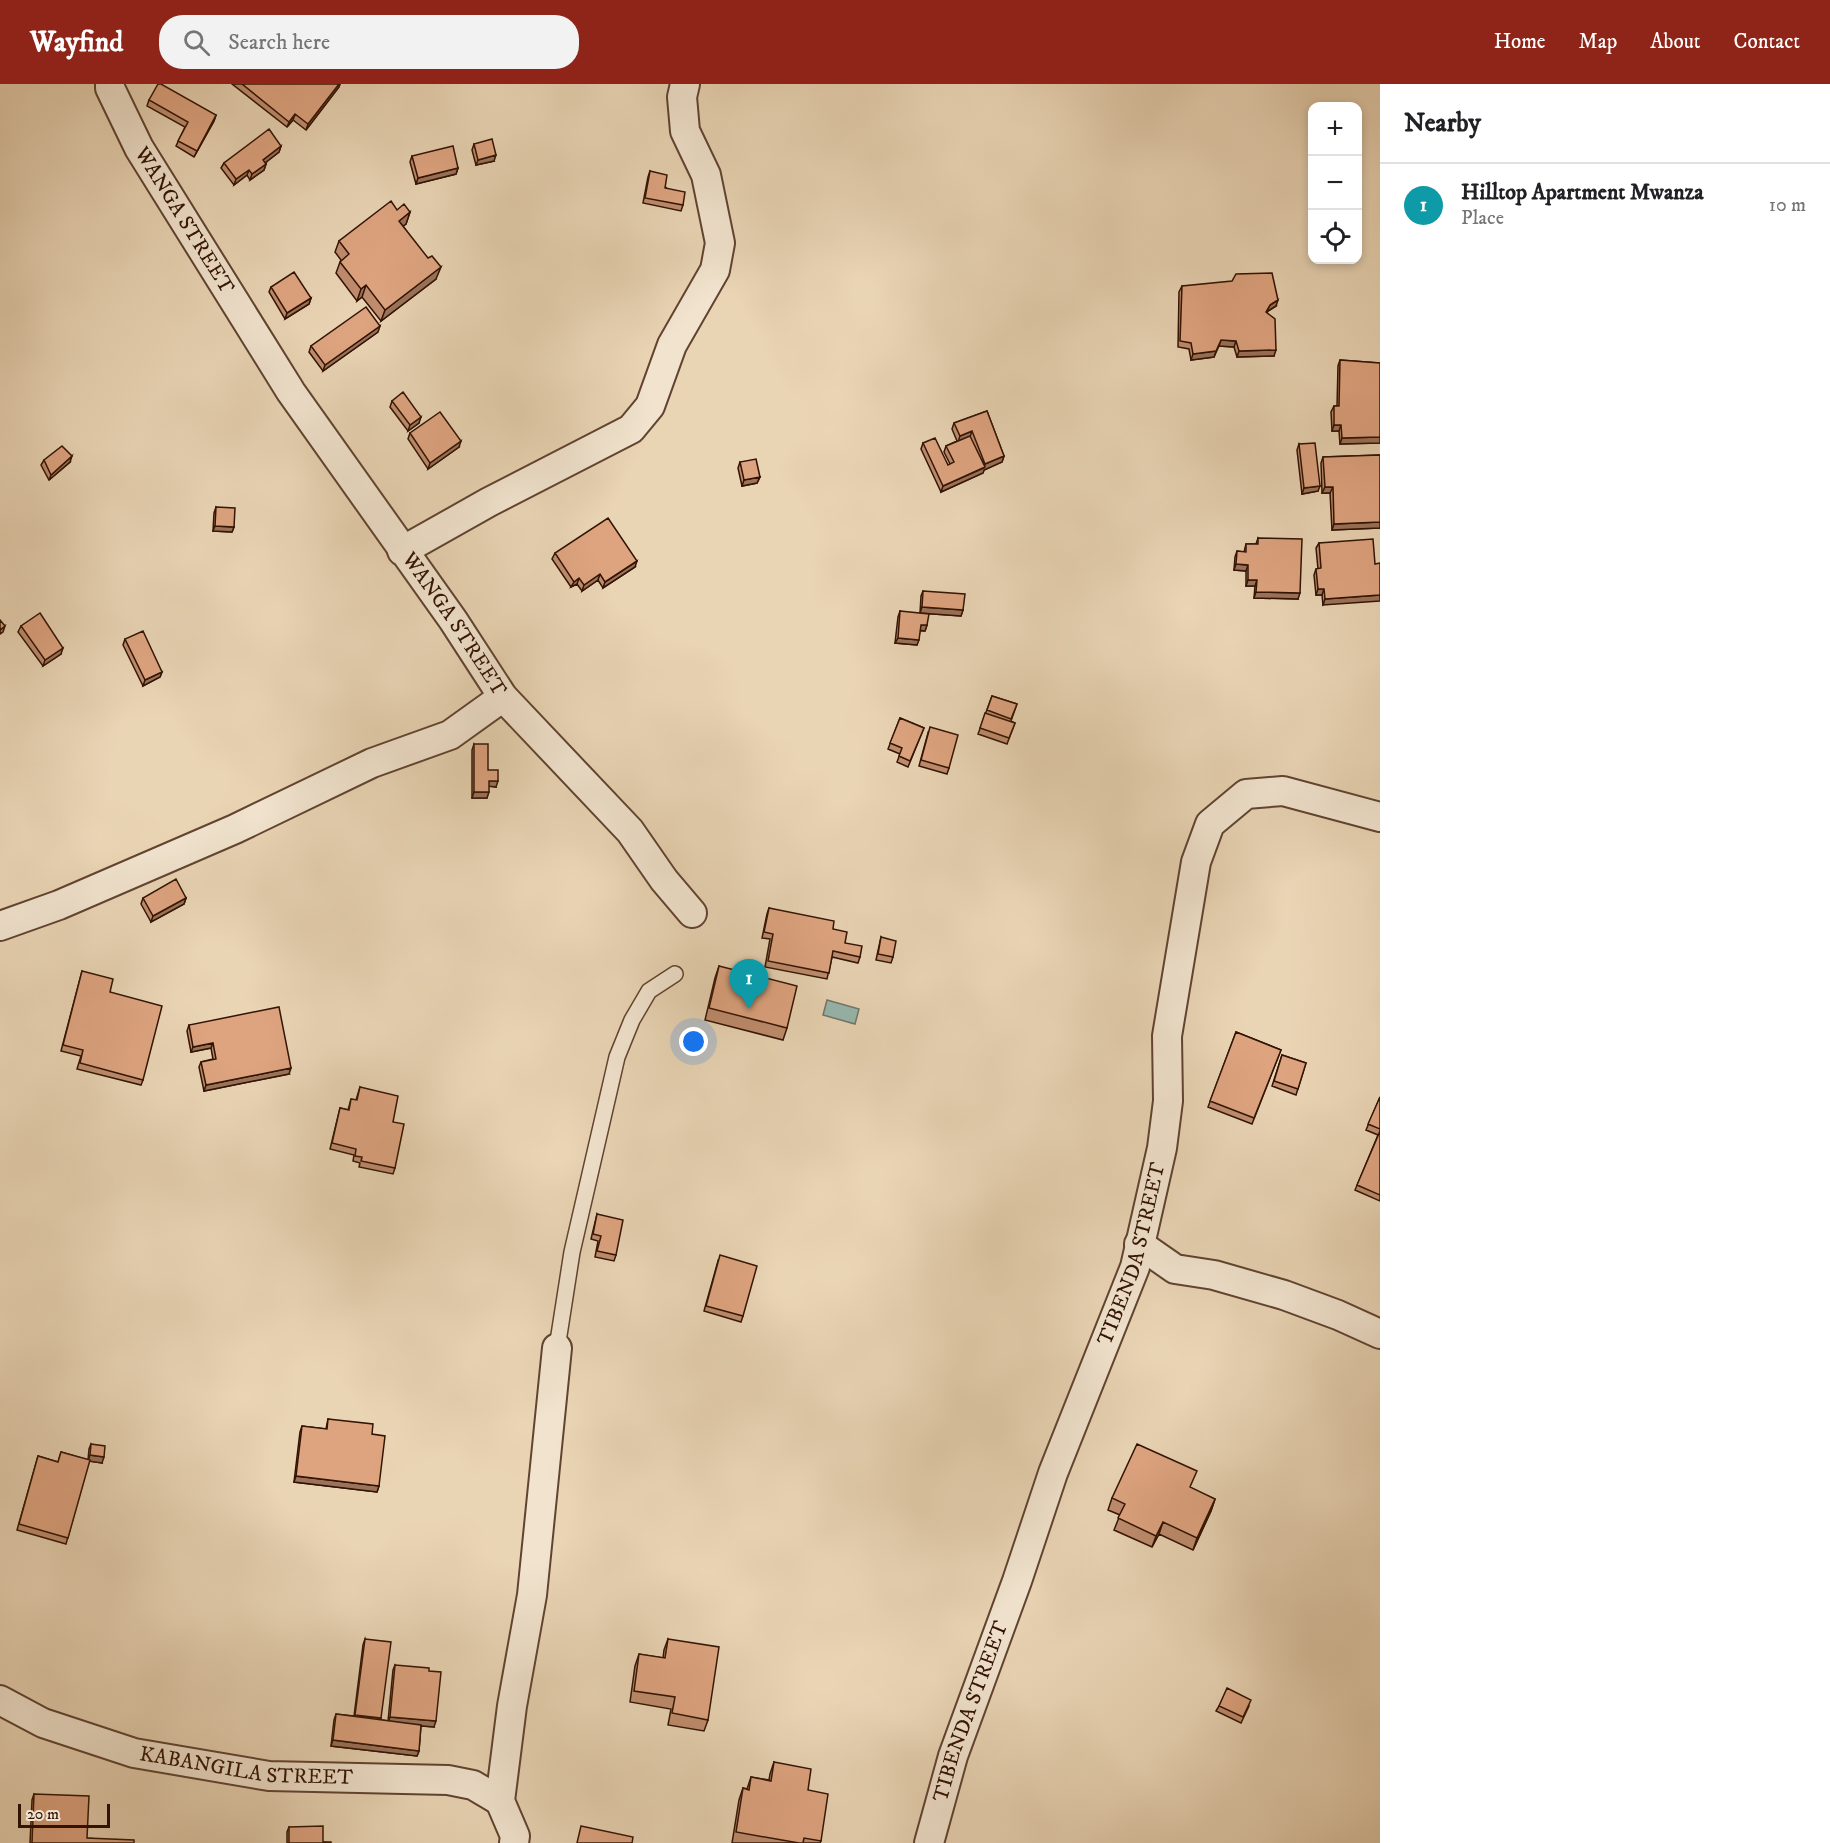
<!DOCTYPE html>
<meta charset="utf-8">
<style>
:root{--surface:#fff;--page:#f2f2f2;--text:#202124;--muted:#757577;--line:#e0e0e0;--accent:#8f2418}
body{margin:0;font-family:"IM FELL DW Pica",serif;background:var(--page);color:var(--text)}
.controls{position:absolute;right:18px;top:18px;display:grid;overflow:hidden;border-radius:12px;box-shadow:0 3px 9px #0003}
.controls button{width:54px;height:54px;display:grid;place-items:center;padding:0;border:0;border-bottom:2px solid var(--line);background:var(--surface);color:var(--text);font:30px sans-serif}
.scale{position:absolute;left:18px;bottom:15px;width:92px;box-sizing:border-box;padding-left:6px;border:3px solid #321304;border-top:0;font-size:16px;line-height:21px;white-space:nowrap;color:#321304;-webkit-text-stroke:4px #f1e3ce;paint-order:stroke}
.you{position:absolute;left:694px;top:958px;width:21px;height:21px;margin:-15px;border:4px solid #fff;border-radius:50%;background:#1a73e8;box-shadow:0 0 0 9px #1a73e833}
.badge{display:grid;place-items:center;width:39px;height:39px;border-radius:50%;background:var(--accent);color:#fff;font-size:20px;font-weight:700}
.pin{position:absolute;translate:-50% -50px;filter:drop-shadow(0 2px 3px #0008)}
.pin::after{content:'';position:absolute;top:32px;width:21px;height:18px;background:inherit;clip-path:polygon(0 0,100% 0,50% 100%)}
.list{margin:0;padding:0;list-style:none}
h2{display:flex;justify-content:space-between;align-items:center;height:78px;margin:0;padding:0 24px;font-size:26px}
h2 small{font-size:20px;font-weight:400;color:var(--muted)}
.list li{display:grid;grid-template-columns:39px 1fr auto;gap:18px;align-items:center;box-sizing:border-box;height:84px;padding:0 24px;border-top:2px solid var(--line)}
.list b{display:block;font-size:22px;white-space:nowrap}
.list p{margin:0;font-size:20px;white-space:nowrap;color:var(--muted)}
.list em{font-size:20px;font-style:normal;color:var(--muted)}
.icon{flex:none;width:33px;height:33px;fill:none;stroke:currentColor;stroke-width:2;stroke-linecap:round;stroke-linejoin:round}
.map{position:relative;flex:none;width:1380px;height:1759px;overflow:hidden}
header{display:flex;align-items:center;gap:36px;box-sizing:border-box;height:84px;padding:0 30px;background:var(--accent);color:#fff}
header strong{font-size:28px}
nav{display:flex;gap:33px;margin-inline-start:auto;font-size:21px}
.search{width:420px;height:54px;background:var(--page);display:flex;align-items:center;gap:15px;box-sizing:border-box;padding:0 21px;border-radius:24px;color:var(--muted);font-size:22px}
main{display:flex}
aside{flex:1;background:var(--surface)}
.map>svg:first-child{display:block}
.water{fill:#97b8af;stroke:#6f766b;stroke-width:1.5}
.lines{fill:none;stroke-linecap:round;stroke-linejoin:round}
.service-casing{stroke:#604330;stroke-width:18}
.minor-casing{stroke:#604330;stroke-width:32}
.service{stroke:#f1e3ce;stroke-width:15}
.minor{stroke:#f1e3ce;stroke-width:28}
.wall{fill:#bf8d6e;stroke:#321304;stroke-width:1.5}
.shaded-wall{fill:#9b735a;stroke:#321304;stroke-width:1.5}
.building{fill:#dea480;stroke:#321304;stroke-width:1.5}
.labels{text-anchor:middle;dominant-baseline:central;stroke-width:4.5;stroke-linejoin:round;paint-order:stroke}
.street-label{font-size:21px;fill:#321304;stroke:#f1e3ce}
</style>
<header>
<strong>Wayfind</strong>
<div class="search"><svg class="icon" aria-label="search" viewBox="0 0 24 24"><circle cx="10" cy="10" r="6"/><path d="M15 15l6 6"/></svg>Search here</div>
<nav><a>Home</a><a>Map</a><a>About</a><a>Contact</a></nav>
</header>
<main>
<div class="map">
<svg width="1380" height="1759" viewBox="0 0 1380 1759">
<rect width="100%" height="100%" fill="#e9d4b4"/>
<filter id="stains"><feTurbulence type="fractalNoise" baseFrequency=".00333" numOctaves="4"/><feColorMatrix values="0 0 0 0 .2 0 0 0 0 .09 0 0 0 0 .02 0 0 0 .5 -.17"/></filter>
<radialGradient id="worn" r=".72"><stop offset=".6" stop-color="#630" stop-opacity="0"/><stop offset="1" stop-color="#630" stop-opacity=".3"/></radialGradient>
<path class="water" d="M827 916 859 925 855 940 823 931Z"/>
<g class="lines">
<defs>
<path id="service" d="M557 1264 572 1168 617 973 632 936 649 907 675 890"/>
<g id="minor">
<path id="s1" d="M110 0V4L139 64 291 308 453 536 503 613 630 747 664 796 692 829"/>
<path d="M402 467 489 418 631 345 650 322 672 261 715 186 720 159 706 91 685 47 682 13 685 0"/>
<path d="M0 842 59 821 235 745 372 679 450 651 503 613"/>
<path d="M1139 1160 1175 1185 1214 1191 1284 1211 1338 1231 1380 1250"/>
<path id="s2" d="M0 1616 43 1639 134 1669 269 1692 448 1696 473 1701 500 1717"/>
<path d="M514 1759 515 1752 500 1717 512 1622 532 1511 557 1264"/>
<path id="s3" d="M929 1759 953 1672 1017 1497 1053 1389 1135 1183 1162 1064 1168 1017 1167 952 1196 778 1210 740 1246 710 1283 707 1380 733"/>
</g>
</defs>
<use href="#service" class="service-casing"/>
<use href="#minor" class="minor-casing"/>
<use href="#service" class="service"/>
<use href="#minor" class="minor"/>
</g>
<path class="wall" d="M232 0H340L339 3 306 46 293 36 287 43Z
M149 16 216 31 214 37 194 73 176 62 185 43 147 22Z
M474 60 494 77 476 81 472 66Z
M281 62 279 68 265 79 266 80 264 86 250 96 247 91 234 101 221 84 224 79Z
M412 72 458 84 456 90 416 100 410 78Z
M650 87 683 121 681 127 643 119 648 93Z
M397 126 410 128 406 140 403 142 436 195 381 237 362 213 357 217 336 189 340 178 341 176 335 168 339 157Z
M1182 202 1276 222 1268 227 1267 229 1274 272 1237 273 1234 263 1219 262 1214 273 1191 276 1189 265 1178 263 1179 208Z
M271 203 311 214 309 220 285 235 269 208Z
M378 248 323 287 309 268 311 262Z
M1340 276 1380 279V359L1340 360 1339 347H1332L1331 328 1334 322H1337L1338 282Z
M392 317 419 339 408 347 390 323Z
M987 327 1004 372 1002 378 984 386 983 389 941 408 921 365 923 359 948 381 950 380 944 368 946 362 957 357 952 345 954 339Z
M410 349 459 363 428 385 408 355Z
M1299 360 1318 407 1302 410 1297 366Z
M1380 371V444L1332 446 1330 409H1322L1321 379 1323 373Z
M44 376 70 378 49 396 41 381Z
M740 378 760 393 757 399 742 402 738 384Z
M216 423 234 443 232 448 213 447 214 429Z
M1258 454 1298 515 1254 514 1255 502H1246V487L1234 486 1235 473 1237 467 1244 468 1246 460H1256Z
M1319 459 1375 480 1323 521 1322 511H1316L1314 491 1316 485H1318L1316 464Z
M555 469 635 483 603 504 598 496 582 507 577 500 571 503 552 475Z
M923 507 963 526 961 532 920 529 921 512Z
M900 527 927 541 925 547H920L917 561 895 559 898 533Z
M21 542 61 570 43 582 18 548Z
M125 555 162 588 160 593 143 602 123 561Z
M992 612 1017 620 1011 637 1015 639 1007 660 978 650Z
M900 634 924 644 908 683 897 678 900 670 888 665Z
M928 649 949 684 947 690 919 682Z
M474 660 488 686 496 703 489 702 487 714H472V666Z
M143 814H186L184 820 151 838 141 820Z
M769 824 833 845 845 859 860 873 858 879 832 873 827 895 765 883 770 855 762 854 767 830Z
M881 853 893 873 891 879 876 876Z
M719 882 787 944 783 956 705 936 715 894Z
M82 887 110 908 143 996 141 1001 77 985 81 972 61 967Z
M189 941 289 990 204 1007 199 983 201 978 213 975 211 964 191 968 187 947Z
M1236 948 1281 966 1252 1040 1208 1023Z
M1282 971 1306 979 1296 1011 1272 1002Z
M360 1003 393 1038 395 1084 393 1090 359 1083 360 1079 353 1077 354 1071 330 1065 340 1024 348 1026 351 1015 356 1016Z
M1380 1013V1117L1355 1106 1378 1051 1366 1046Z
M597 1130 616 1171 614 1177 595 1173 598 1157 591 1155Z
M718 1177 743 1232 741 1238 704 1227Z
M328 1335 372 1350 379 1402 377 1408 294 1398 300 1348 302 1342 326 1345Z
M91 1360 102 1379 89 1377 66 1460 17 1446 38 1372 58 1378 61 1368 88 1376 89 1365Z
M1190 1404 1215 1415 1211 1427 1193 1466 1159 1450 1152 1463 1114 1446 1120 1431 1108 1426 1112 1414Z
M365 1555 381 1636 388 1637 393 1586 395 1581 434 1643 421 1642 419 1667 417 1672 331 1662 334 1636 336 1630 354 1632 363 1561Z
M668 1555 708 1636 704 1647 668 1641 671 1625 630 1618 635 1582 639 1570 663 1574 664 1566Z
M1219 1622H1249L1241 1639 1216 1627Z
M774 1678 808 1706 821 1757 820 1759H732L739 1716 743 1704 747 1705 751 1693 769 1696 770 1690Z
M34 1710 87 1754 134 1759H30L32 1716Z
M289 1743 323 1758 331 1759H287V1748Z"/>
<path class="shaded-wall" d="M339 0H340L339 3 306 46 308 40Z
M295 30 293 36 287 43 289 38Z
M216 31 214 37 194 73 197 67Z
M281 62 279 68 261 82 263 76Z
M496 71 494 77 476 81 478 76Z
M266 80 264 86 250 96 252 90Z
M458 84 456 90 416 100 418 94Z
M249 86 247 91 234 101 236 95Z
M410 128 406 140 395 148 399 137Z
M441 183 436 195 381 237 385 226Z
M366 201 362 213 357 217 361 205Z
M311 214 309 220 285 235 287 229Z
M1278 216 1276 222 1268 227 1264 234 1270 221Z
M380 242 378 248 323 287 325 281Z
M1221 256 1236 257 1234 263 1219 262Z
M1276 266 1274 272 1237 273 1239 267Z
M1216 267 1214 273 1191 276 1193 270Z
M421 333 419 339 408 347 410 341Z
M1334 341H1341L1339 347H1332Z
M972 347 970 353 958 358 960 352Z
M1380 353V359L1340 360 1342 354Z
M461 357 459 363 428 385 430 379Z
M72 372 70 378 49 396 51 391Z
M1004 372 1002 378 984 386 983 389 941 408 943 402 984 384 985 380Z
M760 393 757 399 742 402 744 396Z
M1320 402 1318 407 1302 410 1304 404Z
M1325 403H1333L1330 409H1322Z
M1380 438V444L1332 446 1334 440Z
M215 442 234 443 232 448 213 447Z
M637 477 635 483 603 504 605 498Z
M1236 480 1248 481 1246 487 1234 486Z
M600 490 598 496 582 507 584 501Z
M579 494 577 500 571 503 574 498Z
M1248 496H1257L1255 502H1246Z
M1318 505H1324L1322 511H1316Z
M1256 508 1300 509 1298 515 1254 514Z
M1380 511V517L1323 521 1325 515Z
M922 523 963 526 961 532 920 529Z
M921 541H927L925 547 918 546Z
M5 542 3 548 0 550V546Z
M898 554 919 556 917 561 895 559Z
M63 564 61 570 43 582 45 576Z
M162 588 160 593 143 602 145 596Z
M489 697H498L496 703 487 702Z
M474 708H489L487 714H472Z
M186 814 184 820 151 838 153 832Z
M213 959 211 964 191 968 193 963Z
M291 984 289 990 204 1007 206 1001Z
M90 1371 104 1373 102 1379 88 1377Z
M296 1392 379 1402 377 1408 294 1398Z
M1215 1415 1211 1427 1193 1466 1197 1454Z
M1163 1438 1159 1450 1152 1463 1156 1452Z
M355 1631 381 1634 379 1640 353 1637Z
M390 1633 436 1637 434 1643 388 1639Z
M333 1656 419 1667 417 1672 331 1662Z"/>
<path class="building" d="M158 0H161L216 31 197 67 178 57 188 38 149 16Z
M242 0H339L308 40 295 30 289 38Z
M269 45 281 62 263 76 266 80 252 90 249 86 236 95 224 79Z
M492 55 496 71 478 76 474 60Z
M453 62 458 84 418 94 412 72Z
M650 87 667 91 665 104 685 108 683 121 645 114Z
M391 117 397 126 404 120 410 128 399 137 428 174 432 172 441 183 385 226 366 201 361 205 340 178 349 170 339 157Z
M294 188 311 214 287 229 271 203Z
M1272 189 1278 216 1270 221 1266 228 1275 235 1276 266 1239 267 1236 257 1221 256 1216 267 1193 270 1191 259 1180 257 1182 202 1232 197 1236 190Z
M366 223 380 242 325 281 311 262Z
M1340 276 1380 279V353L1342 354 1341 341H1334V322H1339Z
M403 308 421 333 410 341 392 317Z
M987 327 1004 372 985 380 972 347 960 352 954 339Z
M440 328 461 357 430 379 410 349Z
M970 352 985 383 943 402 923 359 935 354 948 381 954 378 946 362Z
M1315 359 1320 402 1304 404 1299 360Z
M62 362 72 372 51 391 44 376Z
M1380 371V438L1334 440 1333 403H1325L1323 373Z
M756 375 760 393 744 396 740 378Z
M216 423 235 424 234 443 215 442Z
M608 434 637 477 605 498 600 490 584 501 579 494 574 498 555 469Z
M1258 454 1302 455 1300 509 1256 508 1257 496H1248V481L1236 480 1237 467 1246 468V460H1258Z
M1373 455 1375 480 1380 479V511L1325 515 1324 505H1318L1316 485 1321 484 1319 459Z
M923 507 965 510 963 526 922 523Z
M900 527 929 530 927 541H921L919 556 898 554Z
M40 529 63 564 45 576 21 542Z
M0 536 5 542 0 546Z
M143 547 162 588 145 596 125 555Z
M992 612 1017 620 1011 635 987 626Z
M985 629 1015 639 1009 654 980 644Z
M900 634 924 644 910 677 899 672 902 664 890 659Z
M930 643 958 651 949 684 921 676Z
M474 660H488V686H498V697H489V708H474Z
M176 795 186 814 153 832 143 814Z
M769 824 834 837 833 845 847 848 845 859 862 862 860 873 833 867 829 889 768 877 773 850 764 848Z
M881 853 896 857 893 873 878 870Z
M719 882 797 902 787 944 709 924Z
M82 887 113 895 110 908 162 922 143 996 80 979 83 966 63 961Z
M279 923 291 984 206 1001 201 978 216 975 213 959 193 963 189 941Z
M1236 948 1281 966 1254 1034 1210 1017Z
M1282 971 1306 979 1298 1005 1274 997Z
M360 1003 398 1012 393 1038 404 1040 395 1084 361 1077 362 1073 355 1072 356 1065 332 1059 340 1024 349 1026 351 1015 357 1016Z
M1380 1013V1045L1368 1040Z
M1380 1047V1111L1357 1101Z
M597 1130 623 1136 616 1171 597 1167 601 1152 593 1150Z
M720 1171 757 1182 743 1232 706 1222Z
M328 1335 373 1340 372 1350 385 1352 379 1402 296 1392 302 1342 327 1345Z
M91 1360 105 1362 104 1373 90 1371Z
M1137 1360 1197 1387 1190 1403 1215 1415 1197 1454 1163 1438 1156 1452 1118 1434 1125 1420 1112 1414Z
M61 1368 90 1376 68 1454 19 1440 38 1372 58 1378Z
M365 1555 391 1558 381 1634 355 1631Z
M668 1555 719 1563 708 1636 672 1629 675 1613 634 1607 639 1570 665 1574Z
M395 1581 429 1584V1587L441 1588 436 1637 390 1633Z
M1227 1604 1251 1616 1243 1633 1219 1622Z
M336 1630 421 1641 419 1667 333 1656Z
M774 1678 811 1685 808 1706 828 1710 821 1757 804 1754 803 1759H799L736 1748 743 1704 749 1706 751 1693 771 1697Z
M34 1710 89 1712 87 1754 134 1756V1759H32Z
M323 1742V1758H331V1759H289V1743Z
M581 1742 633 1753 632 1759H577Z"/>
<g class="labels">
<g class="street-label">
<text stroke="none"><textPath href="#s1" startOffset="156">WANGA STREET</textPath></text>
<text stroke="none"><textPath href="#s1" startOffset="642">WANGA STREET</textPath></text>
<text stroke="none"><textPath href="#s3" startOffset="624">TIBENDA STREET</textPath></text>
<text stroke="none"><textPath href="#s3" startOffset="138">TIBENDA STREET</textPath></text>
<text stroke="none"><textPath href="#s2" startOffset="258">KABANGILA STREET</textPath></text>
</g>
</g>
<rect width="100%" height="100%" filter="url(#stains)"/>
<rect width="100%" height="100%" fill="url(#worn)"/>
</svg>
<div class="controls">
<button>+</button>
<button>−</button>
<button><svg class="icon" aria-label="locate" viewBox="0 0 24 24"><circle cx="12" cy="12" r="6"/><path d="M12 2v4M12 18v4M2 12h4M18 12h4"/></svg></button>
</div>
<div class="scale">20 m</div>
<div class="you"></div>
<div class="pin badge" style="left:749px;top:925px;background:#0f9aa8">1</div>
</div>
<aside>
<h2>Nearby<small></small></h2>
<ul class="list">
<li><span class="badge" style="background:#0f9aa8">1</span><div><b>Hilltop Apartment Mwanza</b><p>Place</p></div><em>10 m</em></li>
</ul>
</aside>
</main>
